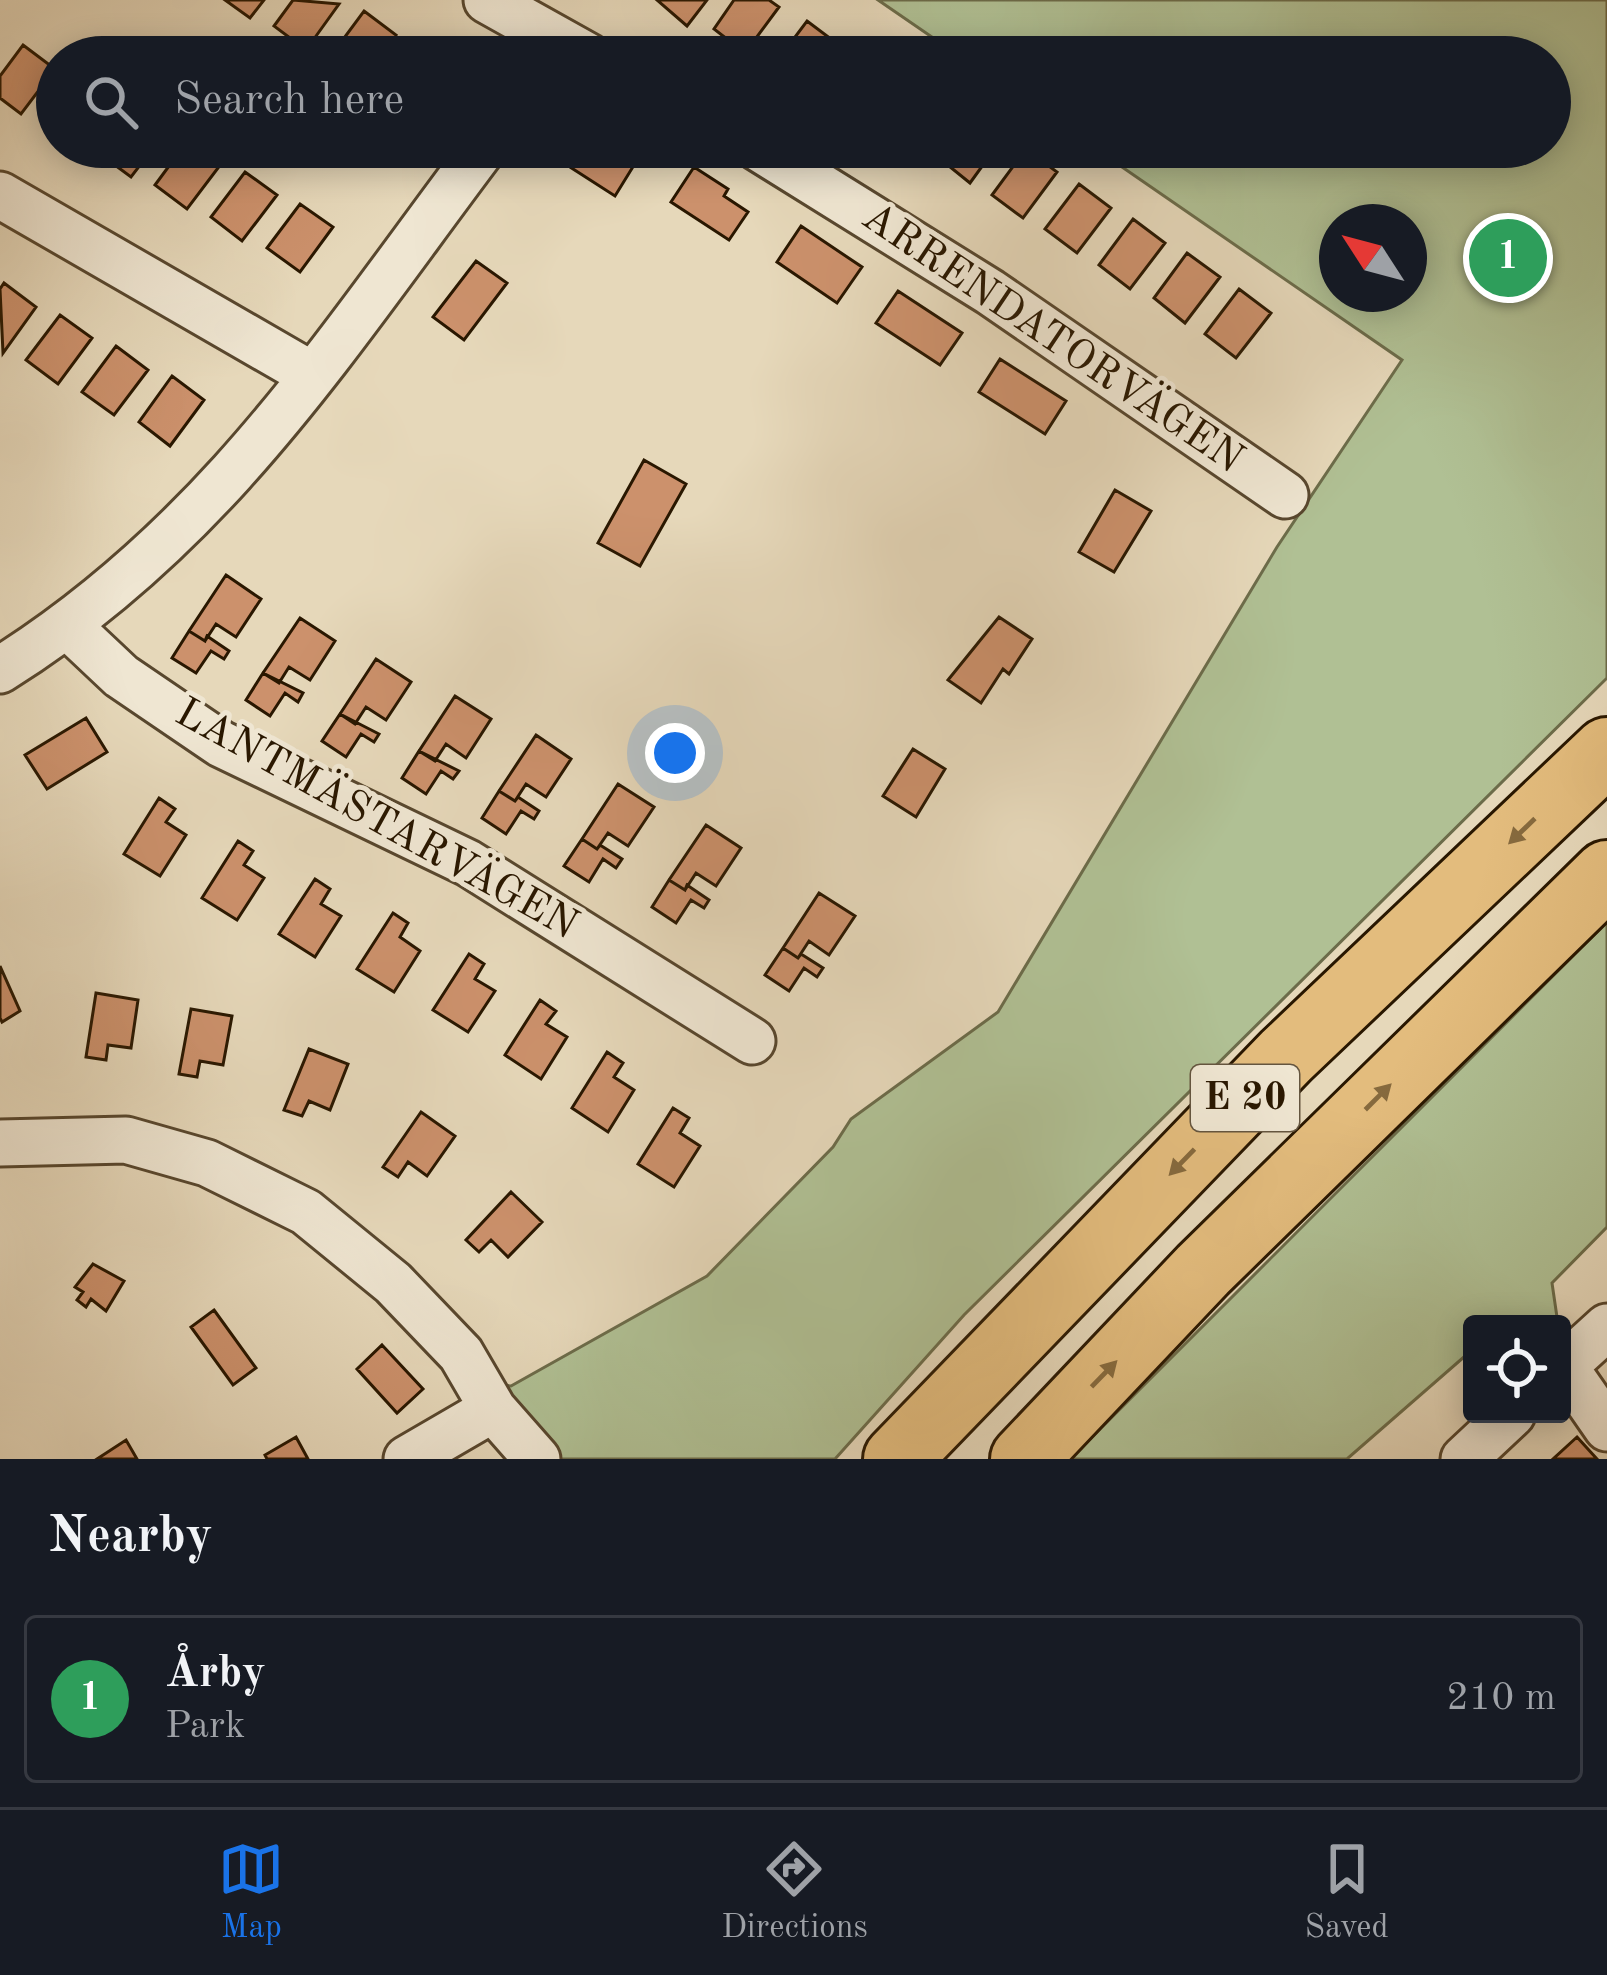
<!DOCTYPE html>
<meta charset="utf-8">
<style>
:root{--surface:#171b24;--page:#242831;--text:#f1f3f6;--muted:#9ea1a6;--line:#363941;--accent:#1a73e8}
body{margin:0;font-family:"Old Standard TT",serif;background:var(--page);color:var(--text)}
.controls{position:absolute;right:36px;bottom:36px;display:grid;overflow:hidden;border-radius:12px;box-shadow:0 6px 30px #0003}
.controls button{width:108px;height:108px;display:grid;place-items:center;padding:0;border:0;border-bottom:3px solid var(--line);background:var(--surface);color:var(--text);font:60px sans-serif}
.compass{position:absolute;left:1319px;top:204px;width:108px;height:108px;border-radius:50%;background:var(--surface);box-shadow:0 6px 30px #0003;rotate:306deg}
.you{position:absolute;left:675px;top:753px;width:42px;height:42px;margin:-30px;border:9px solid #fff;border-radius:50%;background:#1a73e8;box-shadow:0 0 0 18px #1a73e833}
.badge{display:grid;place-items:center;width:78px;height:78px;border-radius:50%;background:var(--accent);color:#fff;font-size:39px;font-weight:700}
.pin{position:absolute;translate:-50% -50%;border:6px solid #fff;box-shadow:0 3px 12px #0006}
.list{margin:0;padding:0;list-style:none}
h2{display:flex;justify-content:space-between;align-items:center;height:156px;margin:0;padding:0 48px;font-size:51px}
h2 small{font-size:39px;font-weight:400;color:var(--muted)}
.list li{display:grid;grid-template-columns:78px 1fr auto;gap:36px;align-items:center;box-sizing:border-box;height:168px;margin:0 24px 24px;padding:0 24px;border:3px solid var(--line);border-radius:12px}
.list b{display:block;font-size:45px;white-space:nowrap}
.list p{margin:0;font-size:39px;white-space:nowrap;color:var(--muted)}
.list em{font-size:39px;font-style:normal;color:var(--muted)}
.icon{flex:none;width:66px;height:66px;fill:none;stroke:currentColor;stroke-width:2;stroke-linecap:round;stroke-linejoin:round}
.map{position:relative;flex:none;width:1607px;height:1459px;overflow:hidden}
.search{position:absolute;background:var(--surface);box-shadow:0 6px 30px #0003;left:36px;right:36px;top:36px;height:132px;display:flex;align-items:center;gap:30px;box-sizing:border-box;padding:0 42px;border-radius:66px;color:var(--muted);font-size:45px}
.sheet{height:348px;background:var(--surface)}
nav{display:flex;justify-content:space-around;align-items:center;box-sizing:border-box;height:168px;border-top:3px solid var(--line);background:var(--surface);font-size:33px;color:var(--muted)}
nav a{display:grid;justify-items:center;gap:6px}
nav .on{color:var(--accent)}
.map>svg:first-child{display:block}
.green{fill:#b0c094;stroke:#6c6c4a;stroke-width:3;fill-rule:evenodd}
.building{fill:#cc916c;stroke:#291700;stroke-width:3}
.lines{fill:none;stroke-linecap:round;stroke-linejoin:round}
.minor-casing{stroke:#58472e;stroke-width:51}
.highway-casing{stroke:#291700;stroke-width:72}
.minor{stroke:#efe6d2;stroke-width:45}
.highway{stroke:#e3bc7d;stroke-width:66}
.oneway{fill:#866a3e}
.labels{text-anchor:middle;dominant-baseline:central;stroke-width:10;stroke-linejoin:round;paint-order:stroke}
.shield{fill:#efe6d2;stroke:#64553f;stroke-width:3}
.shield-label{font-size:39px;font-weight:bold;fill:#291700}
.street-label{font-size:42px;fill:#291700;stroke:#efe6d2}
</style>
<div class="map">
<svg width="1607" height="1459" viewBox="0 0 1607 1459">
<rect width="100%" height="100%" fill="#e6d8ba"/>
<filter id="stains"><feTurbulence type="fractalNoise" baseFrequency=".00167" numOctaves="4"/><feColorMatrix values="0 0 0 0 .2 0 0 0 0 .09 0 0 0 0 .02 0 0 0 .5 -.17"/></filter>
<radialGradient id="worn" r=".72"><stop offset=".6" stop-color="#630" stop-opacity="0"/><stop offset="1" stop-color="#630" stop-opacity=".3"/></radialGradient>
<path class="green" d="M878 0H1607V678L964 1315 835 1459H556L494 1384 511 1386 707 1276 833 1147 851 1119 998 1012 1277 547 1402 360 1093 147H1550V57H961ZM1337 222H1409V294H1337Z
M1607 922V1227L1552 1283 1558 1324H1472V1350L1347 1459H1070Z"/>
<path class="building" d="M225 0H264L250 18Z
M293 0 339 4 306 50 274 26Z
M657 0H707L687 26Z
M734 0H769L779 7 745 53 714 29Z
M364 11 396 35 380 57H330Z
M807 21 839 45 830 57H780Z
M419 43 438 57H409Z
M23 45 55 69 21 114 0 98V76Z
M863 45 879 57H854Z
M57 104V131L45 121Z
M104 147H154L131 177 100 154Z
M183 147H199L221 164 187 209 155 185Z
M563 147H623L639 157 615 196 556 158Z
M947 147H996L970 183 939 158Z
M1026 149 1057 172 1023 218 992 195Z
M694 167 728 189 724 196 748 212 729 240 671 202Z
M245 172 277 195 242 241 211 217Z
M1079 184 1111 208 1077 253 1045 229Z
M300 204 333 227 300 272 267 248Z
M1133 219 1165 243 1130 289 1099 265Z
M801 226 862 267 837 303 777 262Z
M1187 253 1220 277 1185 323 1154 298Z
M476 261 507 283 464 340 433 317Z
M4 283 36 307 3 353 0 289Z
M1239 289 1271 313 1236 358 1205 334Z
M898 291 962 333 940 365 876 323Z
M60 315 92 338 58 384 26 360Z
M116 346 148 370 114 415 82 392Z
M1000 359 1066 401 1045 434 979 392Z
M172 376 204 400 170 446 139 422Z
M644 460 686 484 640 566 598 543Z
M1115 490 1151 511 1114 572 1079 552Z
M226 575 261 599 236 637 216 624 205 641 189 631Z
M999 617 1032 639 1009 674 1003 669 981 703 948 680Z
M300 618 335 641 310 680 289 667 279 683 263 673Z
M189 631 205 641 207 636 229 651 224 659 211 651 196 673 172 658Z
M376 659 411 682 386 720 366 707 355 724 340 714Z
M263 673 303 693 298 702 285 693 270 716 246 700Z
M455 696 491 719 466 758 446 744 435 761 419 751Z
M340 714 379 734 374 742 361 734 346 757 322 741Z
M86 718 107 752 47 789 25 755Z
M536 735 571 759 546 797 526 784 515 801 499 791Z
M913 749 945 769 916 817 883 796Z
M419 751 459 771 453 779 441 771 426 794 402 778Z
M618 784 654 807 628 846 608 833 597 849 582 839Z
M499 791 515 801 518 797 539 811 534 819 521 811 506 834 482 818Z
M159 798 175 809 166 822 186 835 160 876 124 854Z
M706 825 741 848 716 886 696 873 685 890 669 880Z
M582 839 597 849 600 845 622 859 616 868 603 859 589 882 564 866Z
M238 841 253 851 244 865 264 878 237 920 202 898Z
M315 879 330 889 321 904 341 916 315 957 279 934Z
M669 880 685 890 687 885 709 900 704 908 691 900 676 923 652 907Z
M819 893 855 916 829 955 809 941 798 958 783 948Z
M393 913 408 923 400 937 420 951 394 992 357 969Z
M783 948 798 958 801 954 823 968 817 977 804 968 789 991 765 975Z
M469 954 484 964 475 979 495 991 468 1032 433 1010Z
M0 966 20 1011 2 1022 0 1018Z
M96 993 138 1000 131 1048 108 1045 106 1060 86 1057Z
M540 1000 556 1011 546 1024 567 1037 541 1079 505 1055Z
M191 1009 232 1016 223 1065 200 1061 197 1077 179 1074Z
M309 1049 348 1064 330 1110 309 1101 302 1116 284 1110Z
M607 1052 623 1063 614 1077 634 1090 608 1132 572 1108Z
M673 1108 689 1118 680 1133 700 1146 674 1187 638 1164Z
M421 1112 455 1136 427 1176 408 1162 398 1177 383 1167Z
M511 1192 542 1222 508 1257 491 1240 479 1252 466 1240Z
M93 1264 124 1281 106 1311 91 1299 86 1307 77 1300 83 1292 75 1287Z
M214 1310 256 1368 233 1385 191 1327Z
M382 1345 423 1389 397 1413 357 1369Z
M296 1437 308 1459H267L265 1455Z
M1577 1437 1597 1459H1553Z
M126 1440 137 1459H97Z"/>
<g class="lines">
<defs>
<path id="minor" d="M487 0 589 57
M757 147 990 292 1285 495
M0 195 312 375
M69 627 121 676 221 744 468 863 752 1041
M0 670C217 534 334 346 484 147
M0 1143 126 1140 207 1163 306 1212 393 1283 461 1354 493 1409 537 1459
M1564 1366 1607 1428
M1562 1368 1607 1327
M407 1459 493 1409
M1464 1459 1512 1414"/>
<path id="highway" d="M897 1459 1286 1056 1607 751
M1024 1459 1203 1270 1607 874"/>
</defs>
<use href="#minor" class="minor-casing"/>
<use href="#highway" class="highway-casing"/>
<use href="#minor" class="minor"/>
<use href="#highway" class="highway"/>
</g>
<defs><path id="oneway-solid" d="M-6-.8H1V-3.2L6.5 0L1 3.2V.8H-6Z" transform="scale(3)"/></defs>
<g class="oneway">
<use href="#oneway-solid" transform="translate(1522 831) rotate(136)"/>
<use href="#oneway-solid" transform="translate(1378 1097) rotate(-45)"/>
<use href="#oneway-solid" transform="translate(1182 1162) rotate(134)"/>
<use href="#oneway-solid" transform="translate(1104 1374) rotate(-46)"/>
</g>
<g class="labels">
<rect class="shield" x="1191" y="1065" width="108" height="66" rx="9"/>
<g class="shield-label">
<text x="1245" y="1098">E 20</text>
</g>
<g class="street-label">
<text transform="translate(1052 339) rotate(34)">ARRENDATORVÄGEN</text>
<text transform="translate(376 820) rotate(29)">LANTMÄSTARVÄGEN</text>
</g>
</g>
<rect width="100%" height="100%" filter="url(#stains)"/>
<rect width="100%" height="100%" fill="url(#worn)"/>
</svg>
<div class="controls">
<button><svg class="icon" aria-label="locate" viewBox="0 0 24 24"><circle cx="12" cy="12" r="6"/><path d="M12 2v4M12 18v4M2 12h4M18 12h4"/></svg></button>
</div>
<svg class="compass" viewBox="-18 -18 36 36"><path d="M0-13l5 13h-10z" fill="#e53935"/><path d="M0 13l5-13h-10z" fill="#9ea1a6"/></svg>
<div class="you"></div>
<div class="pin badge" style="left:1508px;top:258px;background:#2e9e5b">1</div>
<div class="search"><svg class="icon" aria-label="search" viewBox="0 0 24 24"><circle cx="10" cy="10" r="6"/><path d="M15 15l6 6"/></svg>Search here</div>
</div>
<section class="sheet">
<h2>Nearby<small></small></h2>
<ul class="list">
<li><span class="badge" style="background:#2e9e5b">1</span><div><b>Årby</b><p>Park</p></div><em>210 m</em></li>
</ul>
</section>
<nav>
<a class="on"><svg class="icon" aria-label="map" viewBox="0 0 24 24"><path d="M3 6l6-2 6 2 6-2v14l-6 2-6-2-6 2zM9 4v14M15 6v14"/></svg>Map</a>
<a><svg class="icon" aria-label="directions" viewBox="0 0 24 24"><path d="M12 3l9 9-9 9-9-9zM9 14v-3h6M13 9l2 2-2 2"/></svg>Directions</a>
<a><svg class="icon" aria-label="saved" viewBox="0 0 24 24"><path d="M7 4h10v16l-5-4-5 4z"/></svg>Saved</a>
</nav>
